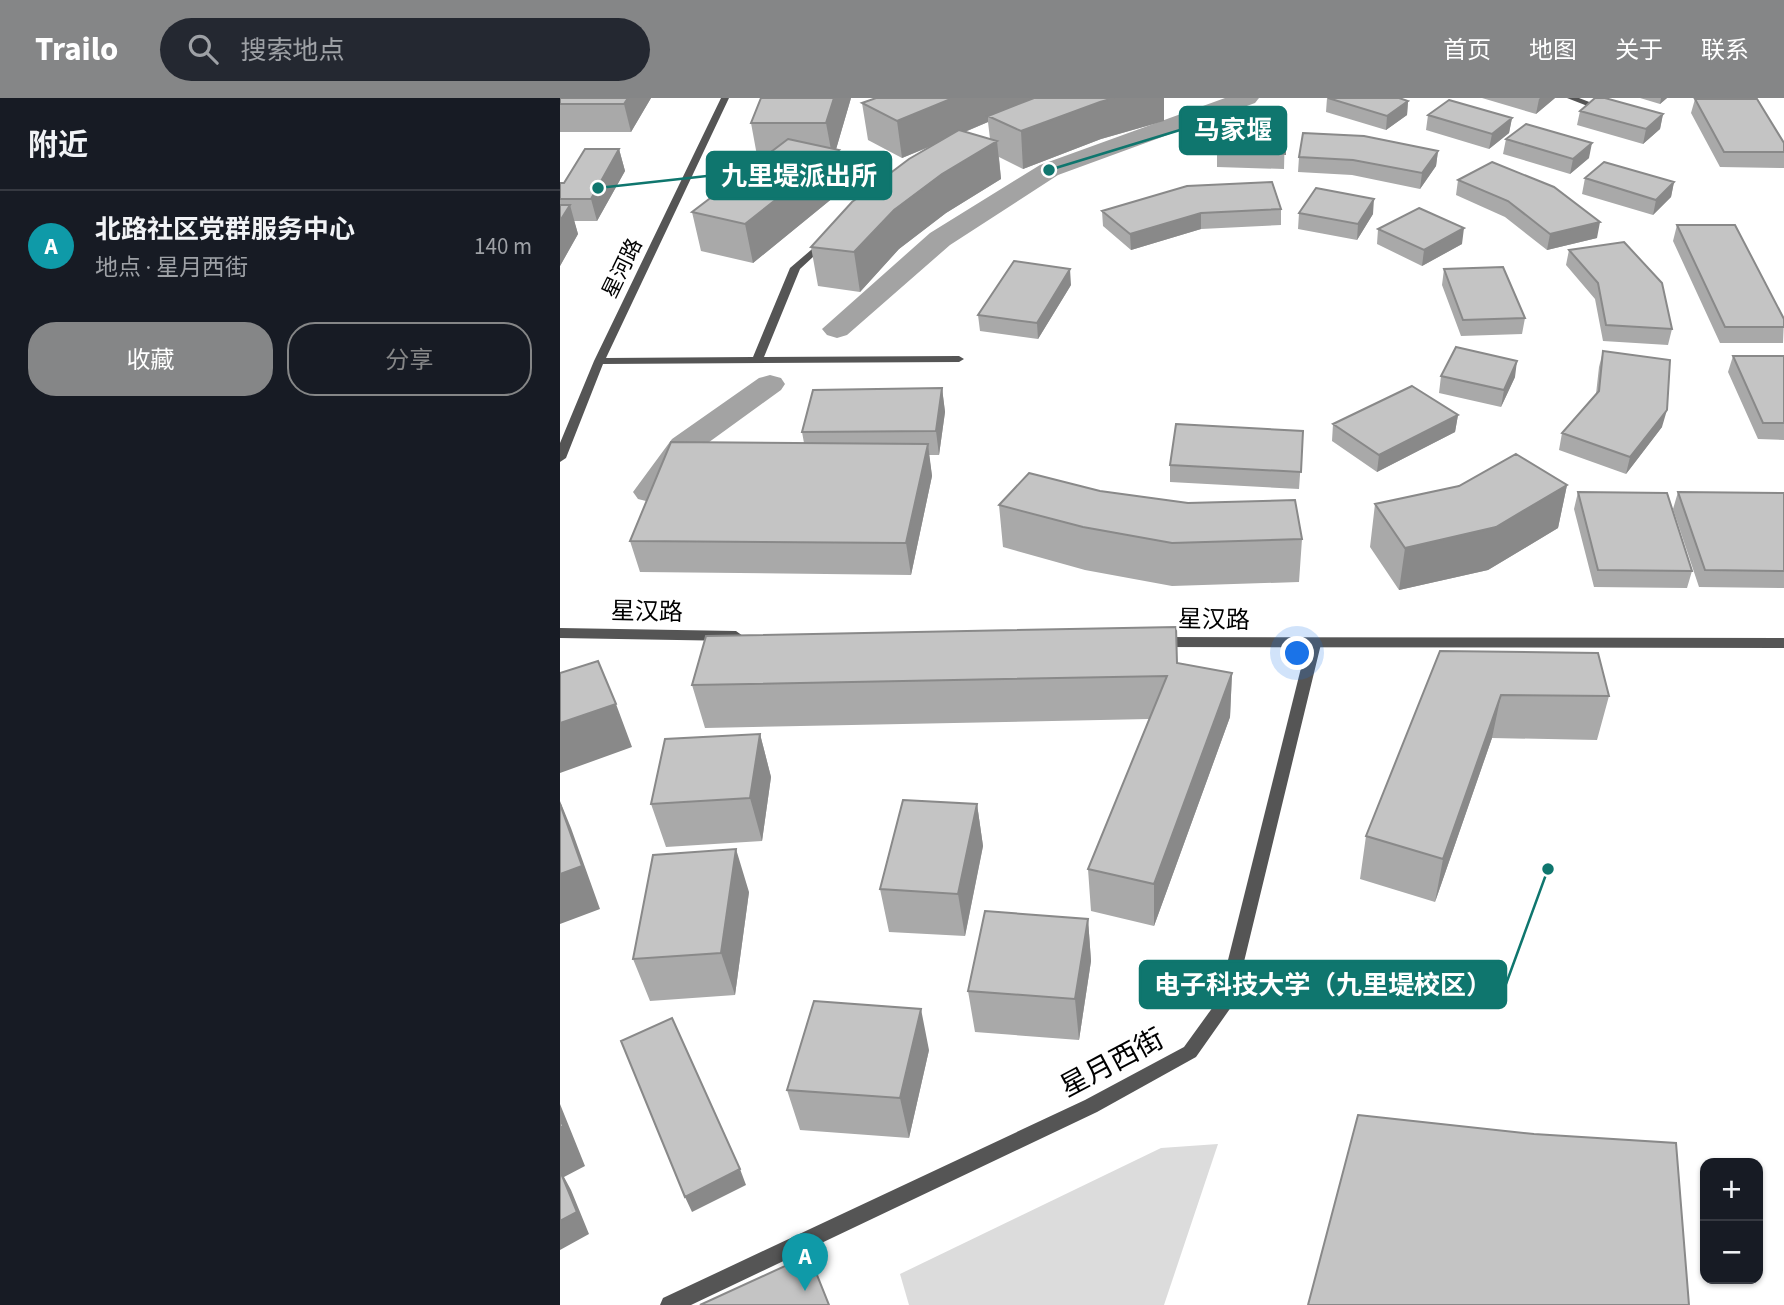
<!DOCTYPE html>
<html lang="zh">
<meta charset="utf-8">
<style>
:root{--surface:#171b24;--page:#242831;--text:#f1f3f6;--muted:#9ea1a6;--line:#363941;--accent:#858687}
body{margin:0;font-family:"Source Sans 3","Noto Sans SC",sans-serif;background:var(--page);color:var(--text)}
.controls{position:absolute;right:21px;bottom:21px;display:grid;overflow:hidden;border-radius:14px;box-shadow:0 2px 5px #0004}
.controls button{width:63px;height:63px;display:grid;place-items:center;padding:0;border:0;border-bottom:2px solid var(--line);background:var(--surface);color:var(--text);font:35px sans-serif}
.you{position:absolute;left:738px;top:556px;width:24px;height:24px;margin:-18px;border:5px solid #fff;border-radius:50%;background:#1a73e8;box-shadow:0 0 0 10px #1a73e833}
.badge{display:grid;place-items:center;width:46px;height:46px;border-radius:50%;background:var(--accent);color:#fff;font-size:23px;font-weight:700}
.pin{position:absolute;translate:-50% -58px;filter:drop-shadow(0 2px 4px #0008)}
.pin::after{content:'';position:absolute;top:37px;width:24px;height:21px;background:inherit;clip-path:polygon(0 0,100% 0,50% 100%)}
.list{margin:0;padding:0;list-style:none}
h2{display:flex;justify-content:space-between;align-items:center;height:91px;margin:0;padding:0 28px;font-size:30px}
h2 small{font-size:23px;font-weight:400;color:var(--muted)}
.list li{display:grid;grid-template-columns:46px 1fr auto;gap:21px;align-items:center;box-sizing:border-box;height:112px;padding:0 28px;border-top:2px solid var(--line)}
.list b{display:block;font-size:26px;white-space:nowrap}
.list p{margin:0;font-size:23px;white-space:nowrap;color:var(--muted)}
.list em{font-size:23px;font-style:normal;color:var(--muted)}
.actions{display:flex;gap:14px;padding:21px 28px}
.actions a{flex:1;padding:16px 0;border:2px solid var(--accent);border-radius:28px;text-align:center;font-size:24px;color:var(--accent)}
.actions .main{background:var(--accent);color:#fff}
.icon{flex:none;width:38px;height:38px;fill:none;stroke:currentColor;stroke-width:2;stroke-linecap:round;stroke-linejoin:round}
.map{position:relative;flex:none;width:1224px;height:1207px;overflow:hidden}
header{display:flex;align-items:center;gap:42px;box-sizing:border-box;height:98px;padding:0 35px;background:var(--accent);color:#fff}
header strong{font-size:33px}
nav{display:flex;gap:38px;margin-inline-start:auto;font-size:24px}
.search{width:490px;height:63px;background:var(--page);display:flex;align-items:center;gap:18px;box-sizing:border-box;padding:0 24px;border-radius:38px;color:var(--muted);font-size:26px}
main{display:flex}
aside{flex:1;background:var(--surface)}
.map>svg:first-child{display:block}
.green{fill:#dcdcdc}
.lines{fill:none;stroke-linecap:round;stroke-linejoin:round}
.canal{fill:#a3a3a3;fill-rule:evenodd}
.minor{fill:#555;fill-rule:evenodd}
.tertiary{fill:#555;fill-rule:evenodd}
.wall{fill:#a9a9a9;fill-rule:evenodd}
.shaded-wall{fill:#898989}
.building{fill:#c4c4c4;stroke:#898989;stroke-width:2}
.labels{text-anchor:middle;dominant-baseline:central;stroke-width:6;stroke-linejoin:round;paint-order:stroke}
.far-street-label{font-size:21px;fill:#000;stroke:#fff}
.street-label{font-size:24px;fill:#000;stroke:#fff}
.near-street-label{font-size:28px;fill:#000;stroke:#fff}
.leader{fill:none;stroke:#0f766e;stroke-width:2.5}
.callout-dot{fill:#0f766e;stroke:#fff;stroke-width:2.5}
.callout{fill:#0f766e;stroke:#0f766e;stroke-width:2.5}
.callout-label{font-size:26px;text-anchor:middle;font-weight:bold;fill:#fff}
</style>
<header>
<strong>Trailo</strong>
<div class="search"><svg class="icon" aria-label="search" viewBox="0 0 24 24"><circle cx="10" cy="10" r="6"/><path d="M15 15l6 6"/></svg>搜索地点</div>
<nav><a>首页</a><a>地图</a><a>关于</a><a>联系</a></nav>
</header>
<main>
<aside>
<h2>附近<small></small></h2>
<ul class="list">
<li><span class="badge" style="background:#0f9aa8">A</span><div><b>北路社区党群服务中心</b><p>地点 · 星月西街</p></div><em>140 m</em></li>
</ul>
<div class="actions"><a class="main">收藏</a><a>分享</a></div>
</aside>
<div class="map">
<svg width="1224" height="1207" viewBox="0 0 1224 1207">
<rect width="100%" height="100%" fill="#fff"/>
<path class="green" d="M658 1046 604 1207H349L340 1176 601 1050Z"/>
<g class="lines">
<path class="canal" d="M665 0H699L695 5 498 77 390 147 287 237 277 240 267 237 262 231 370 135 480 67Z
M210 277 221 280 225 286 221 292 134 355 102 401 90 404 78 401 73 394 112 341 199 280Z"/>
<path class="minor" d="M161 0H169L46 260 193 259 230 170 265 140 268 141V145L240 171 204 259 399 258 404 261 399 264 43 266 6 360 0 364V345L34 263Z
M1007 0H1019L1050 12 1043 14Z
M754 541 761 546 674 905 636 959 537 1014 131 1207H100L103 1200 525 1002 624 949 658 902 747 546Z"/>
<path class="tertiary" d="M0 530 176 533 183 538 176 543 0 540Z
M599 539 1224 540V550L599 549 592 544Z"/>
</g>
<path class="wall" d="M0 0H91L71 34H0Z
M291 0 276 51 285 90 193 165 141 153 132 114 199 63H198L191 25Z
M316 0H604V23L541 41 463 71 439 59 441 81 386 115 339 151 300 194 258 188 251 149 374 47 342 60 308 42 302 5ZM428 24 430 41 405 34Z
M767 0 848 3 847 17 826 32 766 14Z
M922 0H995L976 16Z
M1080 0H1107L1100 6Z
M1135 1 1224 45V70L1160 69 1131 15Z
M1020 13 1103 16 1100 31 1083 46 1017 27Z
M868 17 952 20 949 35 929 51 866 32Z
M725 31 724 71 657 69V54Z
M946 41 1029 60 1010 76 943 56Z
M59 51 65 73 37 123H14L18 136 0 168V85H4Z
M878 53 876 68 860 91 792 77 738 74 739 59Z
M1025 80 1114 84 1111 99 1093 117 1022 96Z
M898 82 1037 140 987 152 945 119 896 97Z
M721 111V127L641 131 571 152 543 128 542 113Z
M739 115 813 116 797 142 738 131Z
M1117 127 1224 221 1223 245H1160L1113 143Z
M818 131 902 146 862 168 817 146Z
M1009 152 1112 231 1108 247 1043 243 1035 201 1006 167Z
M884 171 965 220 962 236 901 238 882 187Z
M511 187 478 241 420 233 418 217Z
M1043 253 1102 329 1066 376 999 352 1002 335 1036 296 1039 269Z
M1173 258H1224V342L1198 341 1168 274Z
M881 278 955 279 941 309 879 295Z
M382 290 385 314 379 357H369L372 378 351 477 80 474 70 443 244 345 242 334Z
M898 317 895 334 817 374 772 343 773 326Z
M743 333 739 391 610 384V367Z
M1007 387 998 430 928 472 839 492 810 449 815 406Z
M540 393 742 441 739 484 612 488 525 472 443 449 439 407Z
M1018 394 1132 473 1127 490 1034 489 1014 411Z
M1118 394 1224 395V490L1139 489 1113 411Z
M880 553 1049 598 1037 642 932 640 875 804 800 781 806 738Z
M617 565 672 575 670 619 594 828 531 813 528 771 589 621 145 630 132 587Z
M200 636 211 679 202 743 106 749 91 706Z
M417 706 423 748 405 838 329 834 320 791Z
M189 794 175 897 90 903 73 861Z
M528 821 531 863 519 942 415 934 408 893Z
M369 952 349 1040 240 1032 227 992Z"/>
<path class="shaded-wall" d="M68 0H91L71 34 64 6Z
M274 0H291L275 55 279 52 285 90 193 165 185 126 272 57 266 25Z
M393 0H486L428 18V24L342 60 337 23Z
M554 0H604V23L541 41 463 71 461 33 540 4Z
M980 0H995L976 16 979 1Z
M1101 0H1107L1100 6Z
M848 3 847 17 826 32 827 18Z
M1103 16 1100 31 1083 46 1086 31Z
M952 20 949 35 929 51 932 36Z
M437 43 441 81 386 115 339 151 300 194 294 154 334 112 382 76Z
M1032 45 1029 60 1010 76 1013 61Z
M59 51 65 73 37 123 31 101Z
M878 53 876 68 860 91 862 75Z
M1114 84 1111 99 1093 117 1096 102Z
M814 101 813 116 797 142 798 126Z
M10 107 18 136 0 168V123Z
M641 115V131L571 152 570 136Z
M1040 124 1037 140 987 152 990 136Z
M904 130 902 146 862 168 864 152Z
M510 171 511 187 478 241 477 225Z
M957 263 955 279 941 309 944 292Z
M382 290 385 314 379 357 376 333Z
M1107 312 1102 329 1066 376 1070 359Z
M898 317 895 334 817 374 819 357Z
M368 346 372 378 351 477 346 445Z
M1007 387 998 430 928 472 839 492 845 450Z
M672 575 670 619 594 828V786Z
M941 597 932 640 875 804 883 761Z
M56 606 72 649 0 675V625Z
M200 636 211 679 202 743 190 700Z
M0 703 11 730 40 811 0 826Z
M417 706 423 748 405 838 398 796Z
M176 751 189 794 175 897 161 855Z
M528 821 531 863 519 942 515 901Z
M361 911 369 952 349 1040 340 1000Z
M0 1006 25 1068 4 1079 11 1092 29 1136 0 1152Z
M180 1071 186 1087 132 1114 125 1099Z"/>
<path class="building" d="M0 0H68L64 6H0Z
M201 0H274L266 25H191Z
M316 0H393L337 23 302 5Z
M474 0H554L540 4 461 33 428 18Z
M768 0H839L848 3 827 18Z
M1035 0H1045L1103 16 1086 31 1020 13Z
M1135 1H1197L1224 45V54H1164Z
M889 2 952 20 932 36 868 17Z
M966 26 1032 45 1013 61 946 41Z
M659 30 725 31V56L657 54Z
M399 32 437 43 382 76 334 112 294 154 251 149 292 104 349 61Z
M743 35 804 38 878 53 862 75 793 62 739 59Z
M228 41 279 52 185 126 132 114Z
M25 51H59L31 101H0V85H4Z
M932 64 994 89 1040 124 990 136 948 103 898 82Z
M1044 64 1114 84 1096 102 1025 80Z
M712 84 721 111 641 115 570 136 542 113 627 88Z
M756 90 814 101 798 126 739 115Z
M0 107H10L0 123Z
M859 110 904 130 864 152 818 131Z
M1117 127H1175L1224 221V229H1165Z
M1064 144 1102 185 1112 231 1046 227 1038 185 1009 152Z
M454 163 510 171 477 225 418 217Z
M943 169 965 220 903 222 884 171Z
M896 249 957 263 944 292 881 278Z
M1043 253 1110 262 1107 312 1070 359 1002 335 1039 293Z
M1173 258H1224V325H1203Z
M852 288 898 317 819 357 773 326Z
M382 290 376 333 242 334 253 292Z
M616 326 743 333 741 374 610 367Z
M111 344 368 346 346 445 70 443Z
M956 356 1007 387 936 429 845 450 815 406 899 388Z
M469 375 540 393 628 405 735 402 742 441 612 445 523 429 439 407Z
M1018 394 1107 395 1132 473 1038 472Z
M1118 394 1224 395V473L1145 472Z
M616 529 617 565 672 575 594 786 528 771 607 578 132 587 146 538Z
M880 553 1038 555 1049 598 941 597 883 761 806 738Z
M38 563 56 606 0 625V575Z
M200 636 190 700 91 706 105 641Z
M343 702 417 706 398 796 320 791Z
M0 706 22 768 0 776Z
M176 751 161 855 73 861 93 757Z
M425 813 528 821 515 901 408 893Z
M254 903 361 911 340 1000 227 992Z
M112 920 180 1071 125 1099 61 943Z
M798 1017 974 1036 1116 1045 1129 1207H748Z
M0 1020 3 1028 0 1030Z
M0 1073 17 1114 0 1123Z
M249 1157 269 1207H140Z"/>
<g class="labels">
<g class="far-street-label">
<text transform="translate(62 170) rotate(-64)">星河路</text>
</g>
<g class="street-label">
<text transform="translate(87 514) rotate(1)">星汉路</text>
<text transform="translate(654 522) rotate(1)">星汉路</text>
</g>
<g class="near-street-label">
<text transform="translate(552 965) rotate(-28)">星月西街</text>
</g>
</g>
<path class="leader" d="M489 72L620 32M38 90L147 78M988 771L946 886"/>
<g class="callout-dot">
<circle cx="489" cy="72" r="7"/>
<circle cx="38" cy="90" r="7"/>
<circle cx="988" cy="771" r="7"/>
</g>
<g class="callout">
<rect x="620" y="9" width="106" height="47" rx="7"/>
<rect x="147" y="54" width="184" height="47" rx="7"/>
<rect x="580" y="863" width="366" height="47" rx="7"/>
</g>
<g class="callout-label">
<text x="673" y="41">马家堰</text>
<text x="239" y="87">九里堤派出所</text>
<text x="763" y="896">电子科技大学（九里堤校区）</text>
</g>
</svg>
<div class="controls">
<button>+</button>
<button>−</button>
</div>
<div class="you"></div>
<div class="pin badge" style="left:245px;top:1193px;background:#0f9aa8">A</div>
</div>
</main>
